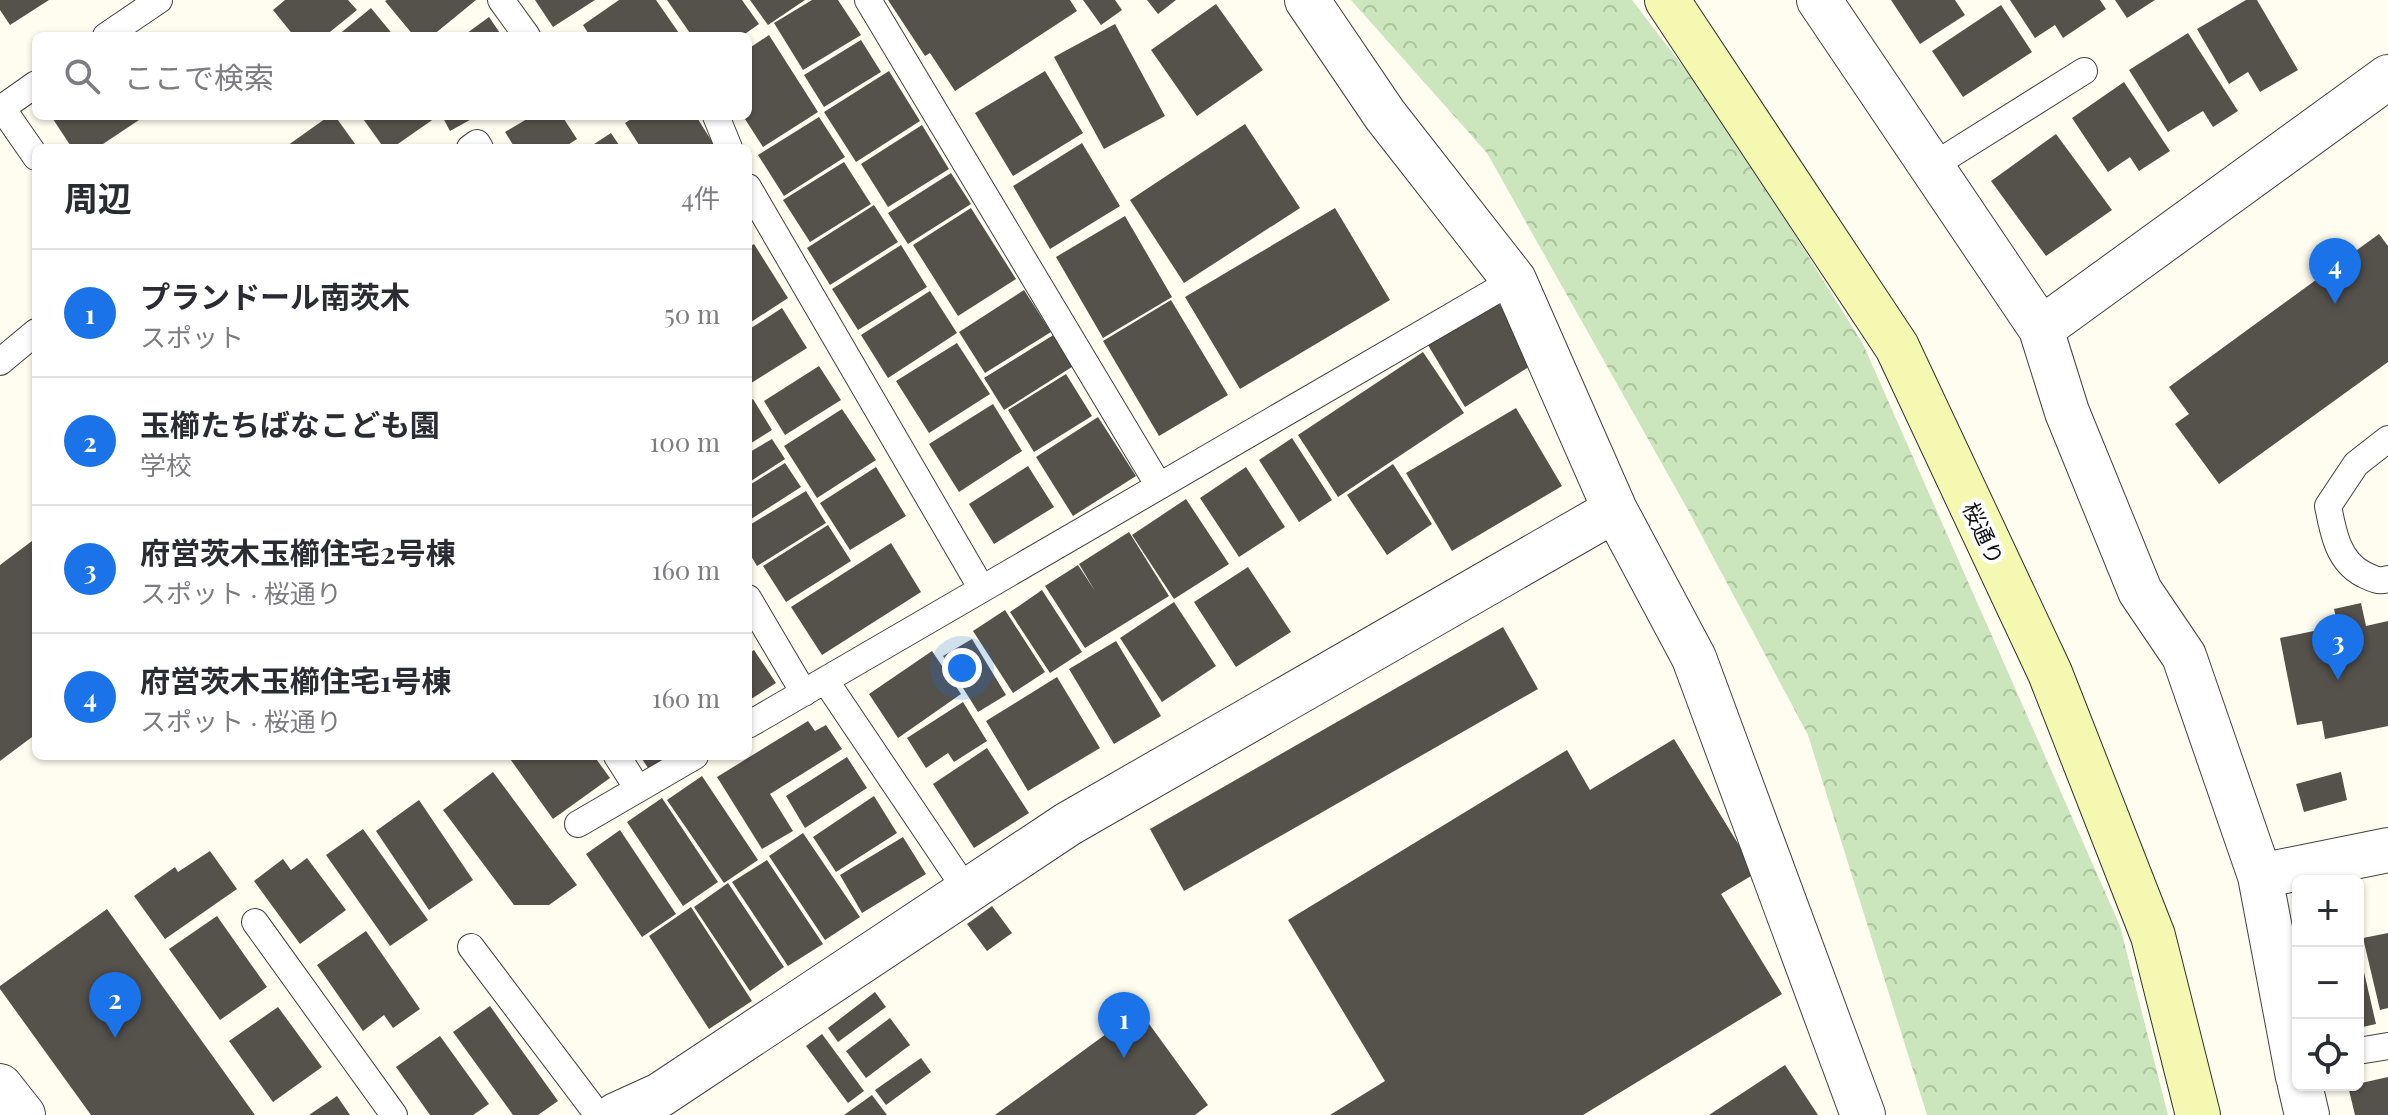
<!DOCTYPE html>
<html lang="ja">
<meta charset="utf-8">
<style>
:root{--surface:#fff;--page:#f7f7f7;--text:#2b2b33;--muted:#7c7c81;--line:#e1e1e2;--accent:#1a73e8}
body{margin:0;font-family:"Playfair Display","Noto Sans JP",serif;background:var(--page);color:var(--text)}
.controls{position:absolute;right:24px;bottom:24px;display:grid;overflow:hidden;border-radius:12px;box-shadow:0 2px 6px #0004}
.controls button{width:72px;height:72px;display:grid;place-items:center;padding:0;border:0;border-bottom:2px solid var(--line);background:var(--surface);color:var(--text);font:40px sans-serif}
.you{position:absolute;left:962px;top:668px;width:28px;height:28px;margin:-20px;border:6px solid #fff;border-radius:50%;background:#1a73e8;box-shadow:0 0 0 12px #1a73e833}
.badge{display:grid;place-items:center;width:52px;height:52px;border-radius:50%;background:var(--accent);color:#fff;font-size:26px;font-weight:700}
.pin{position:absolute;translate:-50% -66px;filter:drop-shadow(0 2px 4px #0008)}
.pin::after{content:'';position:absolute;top:42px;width:28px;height:24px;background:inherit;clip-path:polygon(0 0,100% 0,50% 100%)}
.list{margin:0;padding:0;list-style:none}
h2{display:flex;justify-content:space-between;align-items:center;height:104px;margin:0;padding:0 32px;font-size:34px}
h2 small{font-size:26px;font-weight:400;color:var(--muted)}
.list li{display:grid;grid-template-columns:52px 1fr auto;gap:24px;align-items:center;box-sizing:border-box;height:128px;padding:0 32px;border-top:2px solid var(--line)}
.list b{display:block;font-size:30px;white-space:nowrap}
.list p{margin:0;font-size:26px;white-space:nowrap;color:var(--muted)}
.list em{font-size:26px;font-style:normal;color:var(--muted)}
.icon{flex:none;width:44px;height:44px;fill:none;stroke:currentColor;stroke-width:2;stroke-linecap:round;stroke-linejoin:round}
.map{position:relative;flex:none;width:2388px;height:1115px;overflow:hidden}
.search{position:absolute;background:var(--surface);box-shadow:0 2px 6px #0004;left:32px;top:32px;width:720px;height:88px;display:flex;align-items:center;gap:20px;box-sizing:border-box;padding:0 28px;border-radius:12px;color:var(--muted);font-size:30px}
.panel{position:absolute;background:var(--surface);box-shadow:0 2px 6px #0004;left:32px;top:144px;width:720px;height:616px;border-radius:12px}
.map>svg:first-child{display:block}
.park{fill:url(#park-crowns)}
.building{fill:#55514b}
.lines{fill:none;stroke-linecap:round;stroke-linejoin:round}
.lane-casing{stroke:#414141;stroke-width:28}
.street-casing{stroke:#414141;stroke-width:46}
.secondary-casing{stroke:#303030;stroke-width:46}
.lane{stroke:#fff;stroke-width:26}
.street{stroke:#fff;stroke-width:44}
.secondary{stroke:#f4f8b0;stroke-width:44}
.labels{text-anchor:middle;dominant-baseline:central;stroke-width:8;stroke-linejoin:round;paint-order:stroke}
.street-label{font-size:22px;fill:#0e0e0e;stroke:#fff}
</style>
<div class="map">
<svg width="2388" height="1115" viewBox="0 0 2388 1115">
<defs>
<pattern id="park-crowns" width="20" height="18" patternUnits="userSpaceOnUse" patternTransform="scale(2)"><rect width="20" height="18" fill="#cbe5bc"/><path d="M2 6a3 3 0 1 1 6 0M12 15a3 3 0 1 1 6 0" fill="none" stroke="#adc3a0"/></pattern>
</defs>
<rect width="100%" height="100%" fill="#fefdf0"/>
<path class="park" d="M1351 0H1632L1718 112 1863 344 2120 926 2168 1115H1927L1808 735 1688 510 1487 153Z"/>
<path class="building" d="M0 0H49L10 25 0 10Z
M285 0H348L357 10 325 36H294L273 10Z
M387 0H476L432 36H414L385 1Z
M535 0H595L553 27Z
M619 0H656L681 36H590L583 25Z
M667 0H742L759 24 742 36H692Z
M750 0H805L768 25Z
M812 0H838L861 35 803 70 774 23Z
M888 0H1070L1077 11 955 91 930 53 925 56Z
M1083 0H1115L1122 10 1101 25Z
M1147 0H1176L1158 14Z
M1891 0H1955L1965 15 1920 44Z
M2010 0H2100L2106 9 2063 38 2055 25 2035 38Z
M2115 0H2155L2127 18Z
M2246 0H2257L2298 70 2260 92 2248 72 2229 84 2197 29Z
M1216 4 1263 70 1197 116 1151 50Z
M2001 5 2032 52 1963 97 1932 51Z
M371 8 394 36H337Z
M489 17 502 36H463Z
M1115 24 1165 116 1104 149 1054 57Z
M2188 33 2238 111 2213 127 2203 111 2168 132 2129 70Z
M769 35 818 112 763 147 743 116H748V49Z
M861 40 881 72 824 107 804 75Z
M889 71 920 121 856 162 824 112Z
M1045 71 1083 133 1013 176 975 113Z
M2124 82 2170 151 2139 171 2130 157 2108 172 2072 118Z
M51 116H145L97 148H72Z
M329 116H335L358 148H284Z
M361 116H438L392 148H384Z
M442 116H477L450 131Z
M532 116H562L577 139 563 148H515L505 132Z
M636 116H696L716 148H641L625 123Z
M819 117 845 157 784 196 758 155Z
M1245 124 1300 208 1184 283 1130 200Z
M922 125 949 169 888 207 861 164Z
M611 133 621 148H588Z
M2056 134 2112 210 2046 256 1991 181Z
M1082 143 1120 206 1050 249 1013 186Z
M844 162 871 204 810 242 783 200Z
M951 173 971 204 908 244 888 213Z
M874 205 898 242 830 285 807 248Z
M971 208 1016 279 958 316 913 245Z
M1335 208 1390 300 1240 389 1185 297Z
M1125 216 1172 297 1103 338 1056 257Z
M2379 234 2388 246V362L2219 484 2175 424 2189 414 2169 387Z
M754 244 788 298 748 324V248Z
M901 245 927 287 858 330 832 289Z
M1024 290 1051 332 985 373 959 332Z
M930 291 957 333 888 378 861 335Z
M1171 300 1228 395 1159 436 1103 341Z
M1498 302 1535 363 1465 407 1428 345Z
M782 308 807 348 748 385V330Z
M1055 334 1075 365 1004 410 984 378Z
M957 343 990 394 929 433 896 381Z
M1423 352 1464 413 1338 497 1298 435Z
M819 366 841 400 785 435 764 401Z
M1066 374 1092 416 1034 452 1008 410Z
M753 399 772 430 748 445V402Z
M993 404 1022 451 959 492 929 444Z
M1516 408 1562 486 1452 551 1406 473Z
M842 409 876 460 817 498 784 446Z
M1098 417 1136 476 1073 516 1036 457Z
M1292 438 1332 500 1299 522 1259 460Z
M772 439 785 459 748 483V453Z
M785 463 801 487 748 521V486Z
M1393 464 1432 524 1387 555 1347 495Z
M1028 466 1054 507 994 544 969 504Z
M876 467 906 516 850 550 820 503Z
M1246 467 1285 527 1239 557 1200 498Z
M806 491 826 523 757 566 748 551V526Z
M1186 499 1229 564 1174 599 1132 535Z
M828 525 851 561 786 602 763 566Z
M1129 532 1169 596 1085 648 1045 586 1078 565 1095 591 1079 564Z
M36 538V734L0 761V565Z
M891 543 921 592 822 655 791 607Z
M1248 567 1291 632 1236 667 1194 602Z
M1042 590 1082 652 1050 673 1010 612Z
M1174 602 1216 666 1162 702 1120 638Z
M2361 603 2366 626 2388 621V726L2325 739 2322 721 2297 725 2280 638 2338 626 2334 609Z
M1005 610 1045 672 1013 693 973 631Z
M1503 627 1538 689 1184 891 1150 829Z
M972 639 1006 695 978 712 943 656Z
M1116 641 1161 716 1114 744 1069 669Z
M754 650 776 683 748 701V654Z
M932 651 961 694 898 738 869 694Z
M1057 677 1100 748 1028 791 986 721Z
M963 702 987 741 954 762 948 753 926 768 907 738Z
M808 721 815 731 826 725 842 749 770 794 793 831 762 849 717 777Z
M1674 739 1756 873 1721 894 1782 994 1583 1115H1330L1385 1081 1288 920 1567 750 1590 790Z
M987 748 1029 813 974 848 933 784Z
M508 756H594L610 778 553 819Z
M640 756H668L648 768Z
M847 757 867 788 805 828 786 796Z
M493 772 577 885 549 905H514L443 810Z
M2341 772 2347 800 2304 812 2296 784Z
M702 776 758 860 724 883 667 800Z
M874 796 897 833 836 872 813 837Z
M662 798 718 882 683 906 627 822Z
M419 800 473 880 429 910 376 831Z
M363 829 428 920 390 946 326 855Z
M620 830 676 914 642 937 586 854Z
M803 833 860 917 825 940 769 856Z
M903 837 926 874 862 913 840 875Z
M210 851 237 889 165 939 134 896 175 867 178 872Z
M307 858 346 910 300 944 254 881 283 859 291 870Z
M767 860 823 944 788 966 732 882Z
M728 883 784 967 750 991 694 907Z
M992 906 1012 933 987 951 967 924Z
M691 907 752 1001 709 1029 649 936Z
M107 909 255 1115H91L0 989V986Z
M217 916 267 987 220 1020 169 949Z
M366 931 420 1009 393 1028 384 1015 363 1031 317 965Z
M2388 933V1008L2380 1010 2363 938Z
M2358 946 2376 1024 2358 1028Z
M875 992 886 1007 838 1042 828 1028Z
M490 1006 558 1101 538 1115H513L453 1032Z
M278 1007 322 1067 273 1102 229 1041Z
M1139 1010 1208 1105 1195 1115H995Z
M890 1018 910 1045 866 1078 846 1051Z
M822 1034 864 1091 848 1103 806 1046Z
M440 1036 489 1104 473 1115H430L396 1067Z
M921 1058 931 1072 886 1105 875 1090Z
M1785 1065 1818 1115H1709Z
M2388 1077V1115H2355L2348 1086Z
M872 1095 887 1115H844Z
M337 1096 350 1115H309Z"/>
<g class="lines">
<defs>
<path id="lane" d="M501 0 527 36
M868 0 1159 486
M106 36 159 0
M36 84 2 108 36 157
M716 116 729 148
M470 148 477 143 480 148
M1931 167 2084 71
M748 187 982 589
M0 362 36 332
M2388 439 2356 464 2328 506C2333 532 2338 561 2363 574 2373 579 2378 582 2388 579
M748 598 804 693
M825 680 967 891
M748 725 1514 280
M617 756 638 789
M578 824 695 756
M255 922 394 1115
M471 947 598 1115
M2358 1051 2388 1046"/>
<path id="street" d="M1307 0 1385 115 1514 280 1615 510 1694 658 1863 1115
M1819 0 2041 329 2388 77
M2041 329 2067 412 2140 591 2184 656 2260 876 2298 1077
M2260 876 2388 850
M2300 1085 2307 1115
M0 1086 23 1115
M616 1115 660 1095 1068 824 1615 510"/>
<path id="secondary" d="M1667 0 1897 347 2050 673 2153 936 2198 1115"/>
</defs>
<use href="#lane" class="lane-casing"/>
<use href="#street" class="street-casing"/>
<use href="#secondary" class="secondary-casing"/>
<use href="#lane" class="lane"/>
<use href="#street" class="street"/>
<use href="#secondary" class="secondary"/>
</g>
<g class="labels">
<g class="street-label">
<text transform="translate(1984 533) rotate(65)">桜通り</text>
</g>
</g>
</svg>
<div class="controls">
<button>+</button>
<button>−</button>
<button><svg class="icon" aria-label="locate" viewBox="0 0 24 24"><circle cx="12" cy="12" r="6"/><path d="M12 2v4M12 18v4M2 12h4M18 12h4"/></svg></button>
</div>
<div class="you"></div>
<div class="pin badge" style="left:1124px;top:1058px">1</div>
<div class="pin badge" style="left:115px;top:1038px">2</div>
<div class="pin badge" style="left:2338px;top:680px">3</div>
<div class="pin badge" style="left:2335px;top:304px">4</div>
<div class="search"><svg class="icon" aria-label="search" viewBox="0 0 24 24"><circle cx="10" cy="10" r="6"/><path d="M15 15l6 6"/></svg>ここで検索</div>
<section class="panel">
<h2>周辺<small>4件</small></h2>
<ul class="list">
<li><span class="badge">1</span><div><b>プランドール南茨木</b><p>スポット</p></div><em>50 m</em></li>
<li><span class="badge">2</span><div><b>玉櫛たちばなこども園</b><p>学校</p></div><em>100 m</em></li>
<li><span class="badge">3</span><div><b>府営茨木玉櫛住宅2号棟</b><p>スポット · 桜通り</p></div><em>160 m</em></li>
<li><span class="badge">4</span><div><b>府営茨木玉櫛住宅1号棟</b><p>スポット · 桜通り</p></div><em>160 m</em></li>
</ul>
</section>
</div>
